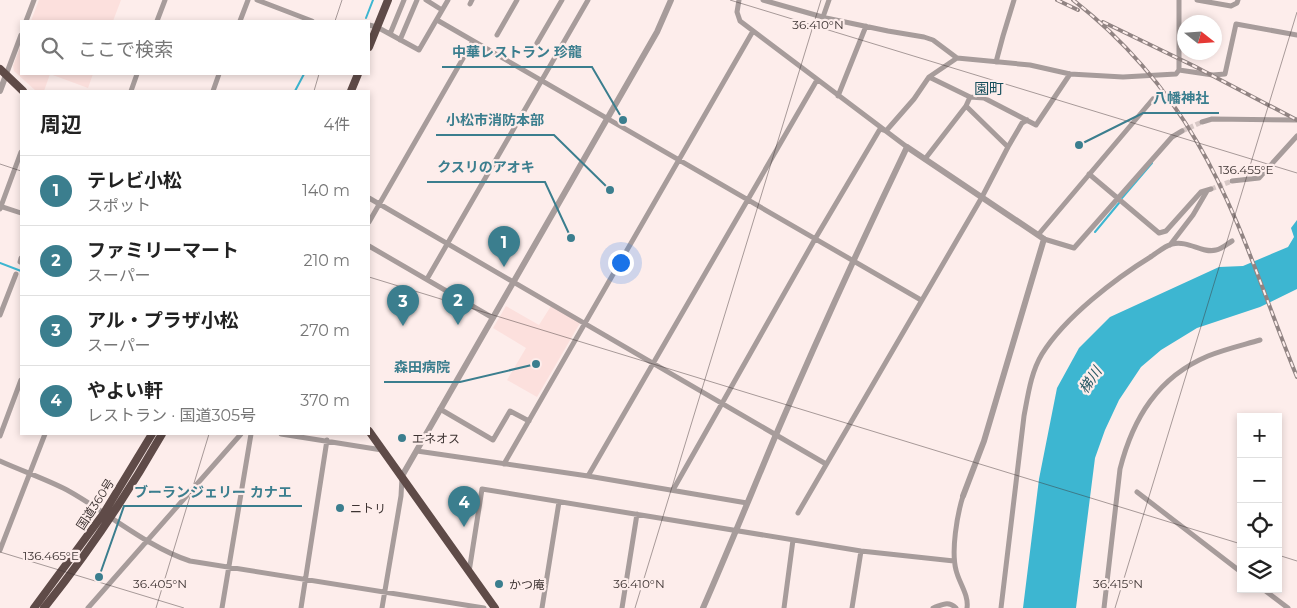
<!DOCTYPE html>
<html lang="ja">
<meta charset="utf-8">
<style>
:root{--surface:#fff;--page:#f2f2f2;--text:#222;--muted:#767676;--line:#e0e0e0;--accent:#3b7e8e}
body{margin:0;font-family:Montserrat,"Noto Sans JP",sans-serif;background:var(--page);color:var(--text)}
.controls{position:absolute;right:15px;bottom:15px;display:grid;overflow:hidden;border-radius:0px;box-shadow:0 2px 8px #0003}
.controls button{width:45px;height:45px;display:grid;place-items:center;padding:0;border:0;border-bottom:1px solid var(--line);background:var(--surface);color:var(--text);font:25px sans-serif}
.compass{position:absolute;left:1177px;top:15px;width:45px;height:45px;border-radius:50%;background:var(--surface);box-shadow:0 2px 8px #0003;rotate:107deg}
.you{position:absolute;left:620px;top:262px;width:18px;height:18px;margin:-12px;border:4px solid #fff;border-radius:50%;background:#1a73e8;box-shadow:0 0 0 8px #1a73e833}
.badge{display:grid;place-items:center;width:32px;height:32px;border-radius:50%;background:var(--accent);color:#fff;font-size:16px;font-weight:700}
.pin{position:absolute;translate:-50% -41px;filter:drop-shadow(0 1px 2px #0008)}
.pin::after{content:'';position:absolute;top:26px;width:18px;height:15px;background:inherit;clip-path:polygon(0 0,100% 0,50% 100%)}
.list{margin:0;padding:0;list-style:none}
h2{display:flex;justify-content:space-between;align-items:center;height:65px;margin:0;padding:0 20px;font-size:21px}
h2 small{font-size:16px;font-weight:400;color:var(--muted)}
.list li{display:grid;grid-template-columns:32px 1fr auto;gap:15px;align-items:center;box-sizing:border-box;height:70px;padding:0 20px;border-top:1px solid var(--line)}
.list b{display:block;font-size:19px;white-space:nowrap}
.list p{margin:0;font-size:16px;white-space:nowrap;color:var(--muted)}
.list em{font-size:16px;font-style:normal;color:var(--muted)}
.icon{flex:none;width:28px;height:28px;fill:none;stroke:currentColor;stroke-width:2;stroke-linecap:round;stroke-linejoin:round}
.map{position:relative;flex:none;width:1297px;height:608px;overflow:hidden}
.search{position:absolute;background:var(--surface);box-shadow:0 2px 8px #0003;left:20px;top:20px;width:350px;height:55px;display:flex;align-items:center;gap:12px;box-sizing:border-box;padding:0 18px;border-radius:0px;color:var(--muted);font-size:19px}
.panel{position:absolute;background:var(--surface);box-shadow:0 2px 8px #0003;left:20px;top:90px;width:350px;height:345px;border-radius:0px}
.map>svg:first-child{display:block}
.built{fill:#fce0dd}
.water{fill:#3db6d1}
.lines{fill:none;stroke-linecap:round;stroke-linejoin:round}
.stream{stroke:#3db6d1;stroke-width:2}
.minor-tunnel{stroke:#d7c8c6;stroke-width:5;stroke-dasharray:5 2.5;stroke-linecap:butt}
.minor{stroke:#a79c9b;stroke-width:5}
.tertiary{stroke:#a79c9b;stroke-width:6}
.trunk{stroke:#5f4b48;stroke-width:8}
.rail-casing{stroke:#918483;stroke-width:4}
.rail{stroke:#fdedeb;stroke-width:2;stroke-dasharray:5.5;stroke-linecap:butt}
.ticks{fill:none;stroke:#3d3332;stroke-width:1;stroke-opacity:0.45}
.poi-dot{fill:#3b7e8e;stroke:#fdedeb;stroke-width:2}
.labels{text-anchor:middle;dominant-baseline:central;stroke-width:4.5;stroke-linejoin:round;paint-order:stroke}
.poi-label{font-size:12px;fill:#3d3332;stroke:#fdedeb;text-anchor:start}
.street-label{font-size:12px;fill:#3d3332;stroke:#fdedeb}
.water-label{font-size:14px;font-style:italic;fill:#285965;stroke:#fdedeb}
.quarter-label{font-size:15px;fill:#164e5b;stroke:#fdedeb}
.ticks-label{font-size:12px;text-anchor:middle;fill:#3d3332;stroke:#fdedeb;stroke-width:4.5;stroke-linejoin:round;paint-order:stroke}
.leader{fill:none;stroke:#3b7e8e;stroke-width:2}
.callout-dot{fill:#3b7e8e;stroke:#fdedeb;stroke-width:2}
.callout-label{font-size:14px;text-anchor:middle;font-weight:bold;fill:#3b7e8e;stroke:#fdedeb;stroke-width:4.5;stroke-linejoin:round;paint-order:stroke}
</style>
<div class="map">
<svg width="1297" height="608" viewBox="0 0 1297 608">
<rect width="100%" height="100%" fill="#fdedeb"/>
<path class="built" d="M39 0H121L113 21H31Z
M21 45V74H93L88 88 50 74 44 91H36L14 71 13 66Z
M506 306 539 325 551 306 580 323 537 397 507 380 526 348 493 328Z"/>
<path class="water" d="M1297 220V289L1260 307 1197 328 1161 350 1141 367 1119 400 1105 430 1095 458 1076 608H1023L1039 479 1057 388 1079 348 1110 317 1219 267 1243 266 1288 247 1294 237 1291 228Z"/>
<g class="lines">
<path class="stream" d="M366 18 373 0
M295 91 304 74
M1122 198 1152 163
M1095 232 1119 203
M0 263 21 271"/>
<path class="minor-tunnel" d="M1182 131 1202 122
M1211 189 1232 181"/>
<path class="minor" d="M257 0 312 21
M426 0 442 10
M739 0 737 12 740 21 907 147
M763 0 826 18 888 31 924 37 933 40 957 58 1030 65 1070 74 1123 77 1176 74 1179 70V0
M1197 0 1231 6 1237 3 1238 0
M470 4 472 0
M823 17 829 0
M437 20 921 300
M26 21 34 0
M157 21 165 0
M240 21 248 0
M369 25 377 27 419 50 448 0
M390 34 404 0
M497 35 517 0
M400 40 417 0
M537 43 562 0
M996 62 1003 36 1014 0
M1179 70 1213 75 1225 74 1236 24 1297 35
M6 75 21 35
M929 77 970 97 984 98 1036 125 1070 74
M131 91 137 74
M213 91 219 74
M838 96 866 26
M1202 122 1212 119 1297 120
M1008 147 1022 123 1027 120
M925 159 966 106 970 97
M1089 174 1159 233 1166 231 1201 192 1211 189
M1232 181 1259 178 1297 136
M369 198 826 464
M0 206 21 213
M0 209 21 152
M369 222 473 41
M1038 235 1153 99
M1044 239 1074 248 1172 137 1182 131
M1170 245 1193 215 1207 191
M369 246 493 318
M20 262 21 258
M427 279 588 0
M0 315 16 274
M440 409 493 440 510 411 529 421
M281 434 382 450
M0 436 21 380
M417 451 588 476 747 503
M0 461C22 471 46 479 67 490 107 512 147 547 190 561L484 608
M504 464 753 31
M588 476 817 80
M673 490 815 239 880 129 886 131 914 99 929 77 957 58
M1137 492 1241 572
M963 496C957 515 951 551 956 570 959 583 969 595 967 608
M798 513 982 197 1008 147 966 106
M0 550 45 434
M469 572 482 489 861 551 954 561
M1263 589 1288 608
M88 608 241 434
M222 608 251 434
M301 608 327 440
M382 608 401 496 402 478
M542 608 559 502
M622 608 637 514
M784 608 793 540
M852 608 861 551
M933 608C942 605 948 600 956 608
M1001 608 1024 416C1028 395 1031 372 1042 354 1065 317 1116 278 1152 256 1158 252 1165 246 1172 244 1189 240 1202 254 1216 250 1222 249 1227 244 1232 241
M1104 608 1120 469C1133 418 1158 377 1208 356 1225 349 1243 345 1260 340"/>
<path class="tertiary" d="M0 91 6 75
M402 476 657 32 671 0
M703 608C728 551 751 494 775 437 817 339 861 243 907 147L1044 239 984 441 963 496"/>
<path class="trunk" d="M369 47 388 0
M0 69 23 91
M351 91 358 74
M369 431 495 608
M34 608 104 513 152 434
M44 608C88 553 127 495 162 434"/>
<defs>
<path id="rail" d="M1057 0 1078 10
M1073 0C1122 38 1166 88 1197 142 1240 215 1265 299 1297 377
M1103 22 1194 66 1297 120"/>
</defs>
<use href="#rail" class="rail-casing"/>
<use href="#rail" class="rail"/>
</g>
<path class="ticks" d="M730 0 1297 173M335 21 342 0M314 91 319 74M0 164 21 171M369 277 1241 544M0 552 184 608M1278 555 1297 561M156 608 209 434M635 608 821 0M1115 608 1297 12"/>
<g class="poi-dot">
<circle cx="402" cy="438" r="5"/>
<circle cx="340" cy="508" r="5"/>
<circle cx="499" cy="584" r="5"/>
</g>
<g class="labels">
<g class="poi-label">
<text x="412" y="438">エネオス</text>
<text x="350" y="508">ニトリ</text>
<text x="509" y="584">かつ庵</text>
</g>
<g class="street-label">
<text transform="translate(95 504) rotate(-57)">国道360号</text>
</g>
<g class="water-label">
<text transform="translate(1090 380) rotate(-56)">梯川</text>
</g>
<g class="quarter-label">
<text x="989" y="88">園町</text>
</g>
</g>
<g class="ticks-label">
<text x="818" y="29">36.410°N</text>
<text x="1246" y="174">136.455°E</text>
<text x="51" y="560">136.465°E</text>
<text x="160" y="588">36.405°N</text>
<text x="639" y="588">36.410°N</text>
<text x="1118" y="588">36.415°N</text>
</g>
<path class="leader" d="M623 120L592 67H442M1079 145L1143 113H1219M610 190L554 135H436M571 238L545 182H427M536 364L460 382H384M99 577L124 506H302"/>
<g class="callout-dot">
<circle cx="623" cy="120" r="5"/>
<circle cx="1079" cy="145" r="5"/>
<circle cx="610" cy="190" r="5"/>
<circle cx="571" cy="238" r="5"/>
<circle cx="536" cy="364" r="5"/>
<circle cx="99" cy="577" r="5"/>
</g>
<g class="callout-label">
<text x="517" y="57">中華レストラン 珍龍</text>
<text x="1181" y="103">八幡神社</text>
<text x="495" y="125">小松市消防本部</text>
<text x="486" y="172">クスリのアオキ</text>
<text x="422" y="372">森田病院</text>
<text x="213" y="497">ブーランジェリー カナエ</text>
</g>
</svg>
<div class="controls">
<button>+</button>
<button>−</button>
<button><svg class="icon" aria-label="locate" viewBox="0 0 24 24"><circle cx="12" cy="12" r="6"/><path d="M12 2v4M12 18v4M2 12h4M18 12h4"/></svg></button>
<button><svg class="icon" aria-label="layers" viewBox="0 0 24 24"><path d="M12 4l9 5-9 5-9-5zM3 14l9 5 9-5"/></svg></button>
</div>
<svg class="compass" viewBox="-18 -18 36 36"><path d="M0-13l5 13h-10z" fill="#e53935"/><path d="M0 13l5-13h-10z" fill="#767676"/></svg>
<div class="you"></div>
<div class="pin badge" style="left:504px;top:267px">1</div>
<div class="pin badge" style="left:458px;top:325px">2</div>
<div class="pin badge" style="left:403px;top:326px">3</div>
<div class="pin badge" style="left:464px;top:527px">4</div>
<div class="search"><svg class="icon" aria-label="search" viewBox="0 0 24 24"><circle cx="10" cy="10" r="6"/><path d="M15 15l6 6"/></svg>ここで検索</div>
<section class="panel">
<h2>周辺<small>4件</small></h2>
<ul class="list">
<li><span class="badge">1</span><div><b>テレビ小松</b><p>スポット</p></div><em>140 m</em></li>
<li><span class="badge">2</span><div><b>ファミリーマート</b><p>スーパー</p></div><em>210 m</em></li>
<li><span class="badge">3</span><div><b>アル・プラザ小松</b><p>スーパー</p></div><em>270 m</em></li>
<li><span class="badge">4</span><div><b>やよい軒</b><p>レストラン · 国道305号</p></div><em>370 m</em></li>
</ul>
</section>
</div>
